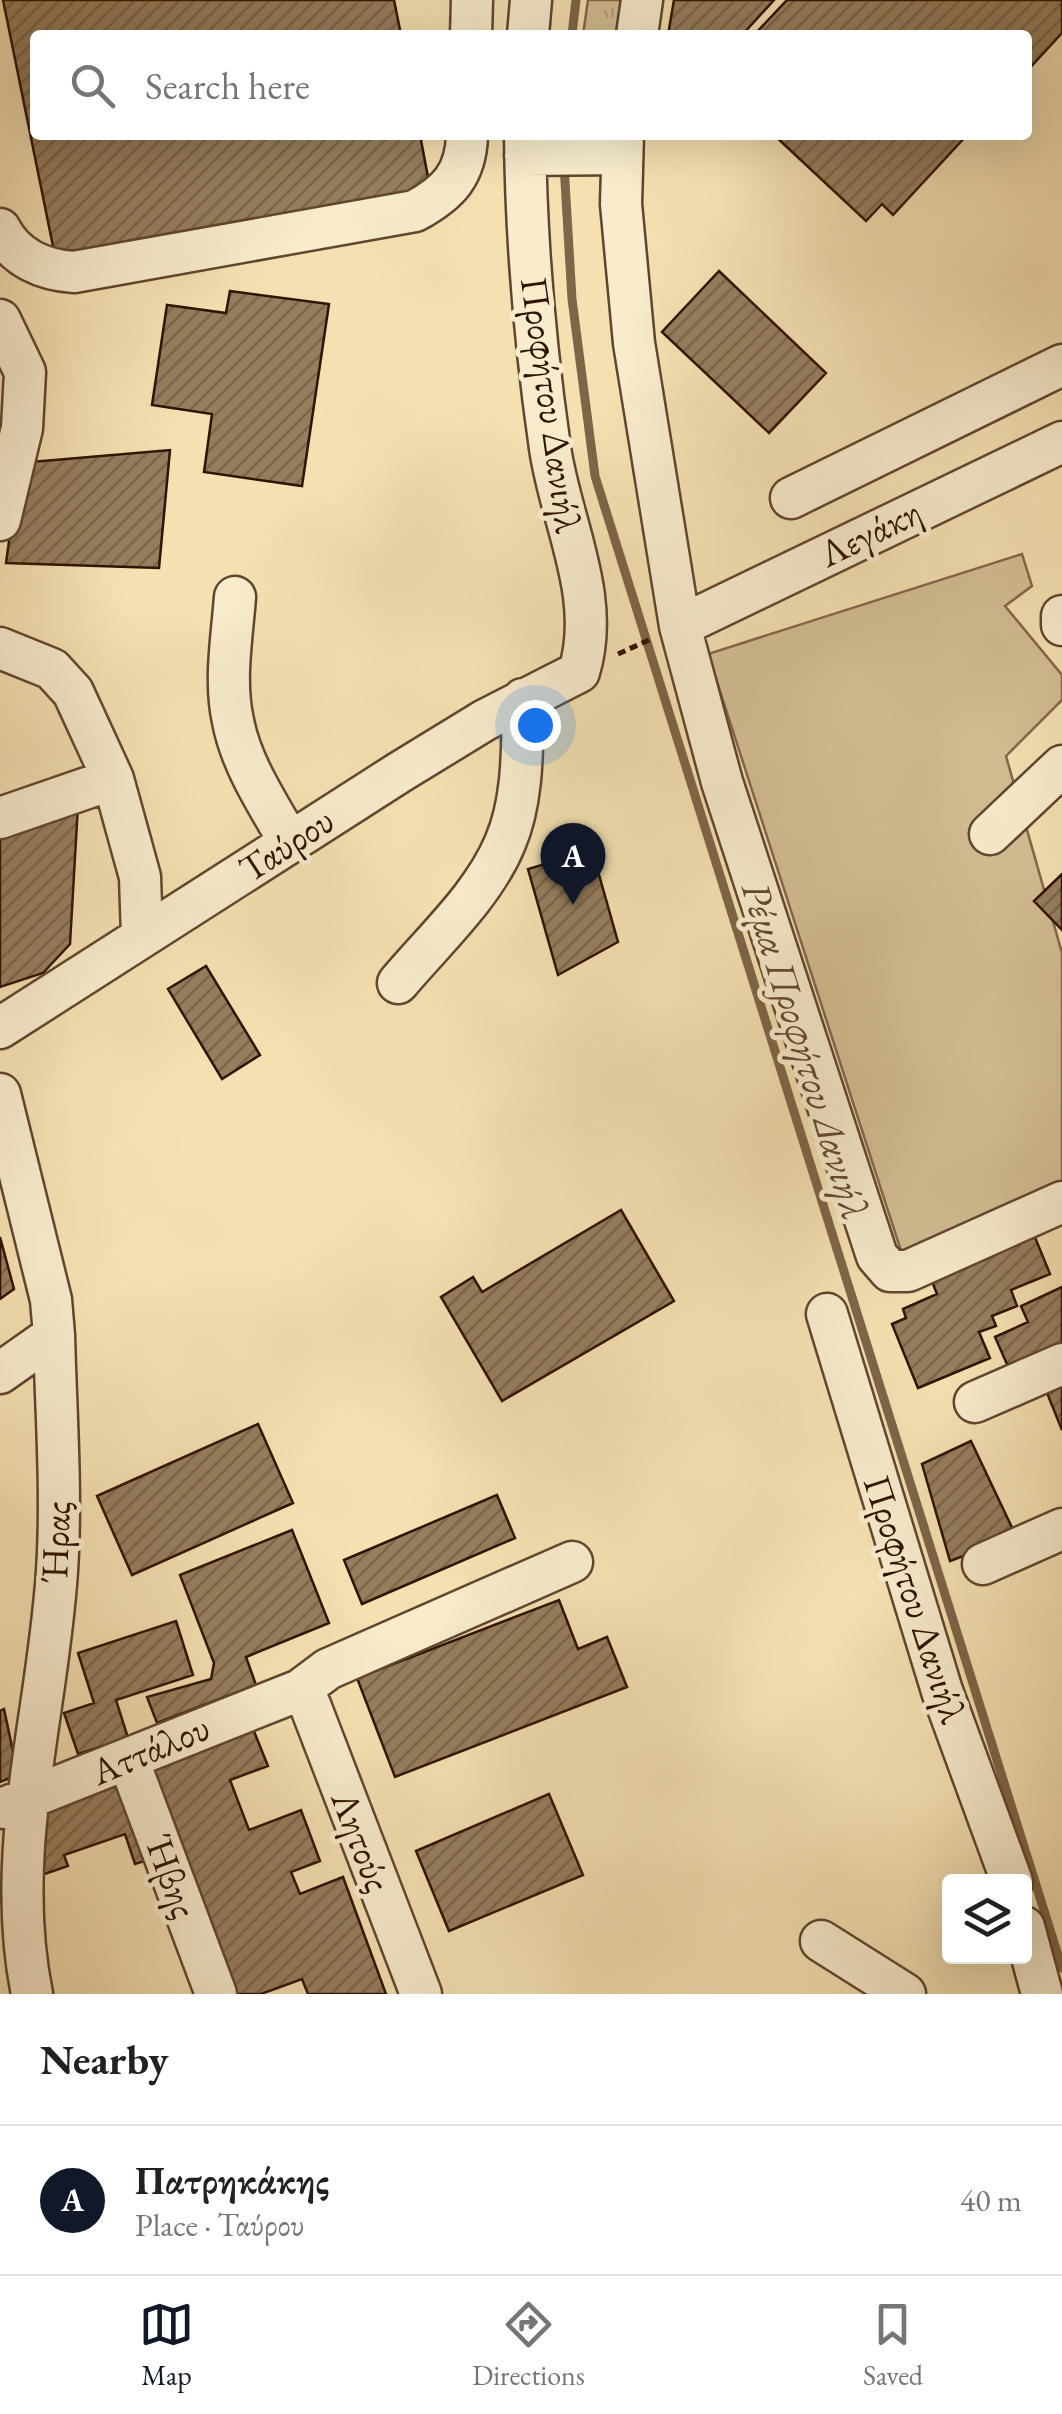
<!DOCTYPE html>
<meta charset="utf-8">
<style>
:root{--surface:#fff;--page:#f6f6f6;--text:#202124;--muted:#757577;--line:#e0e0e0;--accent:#111827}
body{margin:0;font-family:"EB Garamond",serif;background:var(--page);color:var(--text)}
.controls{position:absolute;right:30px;bottom:30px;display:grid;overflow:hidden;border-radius:10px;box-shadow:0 10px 40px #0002}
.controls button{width:90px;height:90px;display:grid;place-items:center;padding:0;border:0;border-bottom:2px solid var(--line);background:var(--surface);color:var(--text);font:50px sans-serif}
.you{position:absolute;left:535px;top:725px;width:35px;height:35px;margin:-25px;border:8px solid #fff;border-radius:50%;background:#1a73e8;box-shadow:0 0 0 15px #1a73e833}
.badge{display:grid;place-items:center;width:65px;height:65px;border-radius:50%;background:var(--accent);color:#fff;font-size:32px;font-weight:700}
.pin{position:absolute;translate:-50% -82px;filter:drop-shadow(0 2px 5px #0008)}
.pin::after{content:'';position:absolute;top:52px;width:35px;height:30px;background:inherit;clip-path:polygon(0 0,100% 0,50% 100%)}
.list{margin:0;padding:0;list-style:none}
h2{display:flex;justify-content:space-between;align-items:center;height:130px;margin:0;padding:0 40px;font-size:42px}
h2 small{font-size:32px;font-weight:400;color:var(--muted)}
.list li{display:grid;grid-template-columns:65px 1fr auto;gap:30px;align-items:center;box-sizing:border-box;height:150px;padding:0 40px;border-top:2px solid var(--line)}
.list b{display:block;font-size:38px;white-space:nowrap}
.list p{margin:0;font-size:32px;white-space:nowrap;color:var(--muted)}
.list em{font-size:32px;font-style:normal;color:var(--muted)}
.icon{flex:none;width:55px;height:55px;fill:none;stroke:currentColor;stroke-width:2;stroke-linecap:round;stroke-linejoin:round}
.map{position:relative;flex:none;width:1062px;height:1994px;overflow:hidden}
.search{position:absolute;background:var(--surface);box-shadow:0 10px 40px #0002;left:30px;right:30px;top:30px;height:110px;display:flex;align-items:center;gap:25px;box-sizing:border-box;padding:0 35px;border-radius:10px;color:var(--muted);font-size:38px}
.sheet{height:280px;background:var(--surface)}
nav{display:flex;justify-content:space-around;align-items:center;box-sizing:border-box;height:140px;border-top:2px solid var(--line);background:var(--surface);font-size:28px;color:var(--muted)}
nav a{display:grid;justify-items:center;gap:5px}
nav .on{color:var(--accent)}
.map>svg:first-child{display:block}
.grass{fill:url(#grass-tufts);stroke:#81684c;stroke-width:2.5}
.garden{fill:#d3be94;stroke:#81684c;stroke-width:2.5}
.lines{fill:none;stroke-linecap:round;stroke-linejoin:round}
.stream{stroke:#7d6548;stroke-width:9}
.building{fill:url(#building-hatch);stroke:#2f1303;stroke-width:2.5}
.minor-casing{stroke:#60462f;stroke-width:45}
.path{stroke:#2f1303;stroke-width:5;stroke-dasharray:8 5;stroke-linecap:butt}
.minor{stroke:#f8eccd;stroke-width:40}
.labels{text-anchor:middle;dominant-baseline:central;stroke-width:10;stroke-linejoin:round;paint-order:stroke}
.street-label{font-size:38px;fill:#2f1303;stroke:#f8eccd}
.water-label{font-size:40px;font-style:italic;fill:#634931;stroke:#f8eccd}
</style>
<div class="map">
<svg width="1062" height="1994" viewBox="0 0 1062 1994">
<defs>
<pattern id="grass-tufts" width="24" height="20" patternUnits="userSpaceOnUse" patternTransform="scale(2.5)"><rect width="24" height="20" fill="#d3be94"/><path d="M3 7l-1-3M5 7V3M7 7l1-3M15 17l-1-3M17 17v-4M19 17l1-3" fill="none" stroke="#b5a27e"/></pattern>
<pattern id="building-hatch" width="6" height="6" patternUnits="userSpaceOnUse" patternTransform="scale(2.5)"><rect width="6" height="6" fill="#957e5e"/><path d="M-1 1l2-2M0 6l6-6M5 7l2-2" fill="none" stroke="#7a664b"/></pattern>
</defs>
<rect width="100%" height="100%" fill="#f4e1b2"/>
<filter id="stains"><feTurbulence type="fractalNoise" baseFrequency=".002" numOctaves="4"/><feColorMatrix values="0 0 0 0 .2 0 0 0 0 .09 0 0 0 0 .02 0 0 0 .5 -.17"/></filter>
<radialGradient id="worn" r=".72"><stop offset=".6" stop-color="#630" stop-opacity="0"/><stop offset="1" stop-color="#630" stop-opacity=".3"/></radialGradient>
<path class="grass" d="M588 0H621L616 35H583Z"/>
<path class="garden" d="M1022 554 1032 586 1005 606 1062 675V700L1006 756 1062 953V1191L902 1254 708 654Z"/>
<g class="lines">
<path class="stream" d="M572 35 576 0
M564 165 572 299 595 476 1062 1968"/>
</g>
<path class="building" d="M3 0H394L401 35H35V135H420L432 198 56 261Z
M674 0H774L742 35H668Z
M787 0H1062V33L1027 71V35H754Z
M774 135H967L893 215 882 204 866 221Z
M719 271 826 373 769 433 662 332Z
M230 291 329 304 302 486 204 472 212 414 152 405 167 305 226 313Z
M170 450 159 568 6 563 20 463Z
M78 805 70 944 43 973 0 987V830Z
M592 850 618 942 558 975 528 869Z
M1062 874V930L1034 901Z
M206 966 260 1055 222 1079 168 989Z
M621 1210 674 1301 502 1401 441 1297 473 1277 482 1292Z
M1032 1230 1050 1274 1011 1290 1017 1306 992 1316 996 1326 979 1332 990 1358 918 1388 892 1324 906 1318 903 1309 937 1294 927 1269Z
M0 1237 14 1289 0 1299Z
M1062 1287V1348L1010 1371 995 1337 1028 1322 1021 1306Z
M1062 1375V1430L1043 1383Z
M258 1424 293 1503 132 1575 97 1496Z
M971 1441 1016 1536 950 1561 922 1464Z
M497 1495 515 1538 362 1604 344 1560Z
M292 1530 329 1623 246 1657 256 1685 157 1723 147 1697 211 1679 214 1663 180 1575Z
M559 1600 578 1649 607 1637 627 1687 395 1777 357 1678Z
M176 1621 193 1675 116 1700 128 1738 78 1754 64 1713 94 1703 78 1653Z
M4 1709 18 1775 0 1782V1711Z
M251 1724 268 1766 230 1780 249 1830 301 1810 320 1861 291 1872 300 1894 343 1877 386 1994H308L302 1979 261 1994H232L146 1764Z
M124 1776 151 1859 135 1864 125 1834 64 1855 68 1866 33 1878 37 1805Z
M549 1794 583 1875 449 1931 416 1851Z"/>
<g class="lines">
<defs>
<path id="minor" d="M471 35 472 0
M528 35 531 0
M637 35 642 0
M623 135 621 204 634 343 680 626 722 782 877 1256 890 1271H908L1062 1202
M525 155 621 154
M0 229C15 258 43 270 74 272L415 211C448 193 466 175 467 135
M0 320 25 372 22 428 0 520
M791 498 1062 365
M235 597C232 637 224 681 233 721 241 764 268 804 289 841
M1062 616V625
M680 626 1062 442
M0 648 52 669 73 692 113 779 140 877 142 936
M0 818 113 779
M990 834 1062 766
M398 983C434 940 483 896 505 843 524 799 522 746 523 699
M0 1028 400 772 485 720 579 672C602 597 561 523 550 448 535 344 526 239 525 135
M0 1094 51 1300 54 1335C56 1413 62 1493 57 1571 48 1713 3 1851 32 1994
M827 1314 942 1691 1012 1882
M0 1373 54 1335
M975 1402 1062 1364
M983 1564 1062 1529
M300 1690 310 1705 421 1994
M128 1759 216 1994
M4 1808 300 1690 328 1669 572 1562
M1024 1927 1042 1994
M821 1941 905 1994"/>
</defs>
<use href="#minor" class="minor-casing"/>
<path class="path" d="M618 654 649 640"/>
<use href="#minor" class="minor"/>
</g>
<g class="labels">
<g class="street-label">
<text transform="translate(552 405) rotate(82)">Προφήτου Δανιήλ</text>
<text transform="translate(870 532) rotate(-26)">Λεγάκη</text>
<text transform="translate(286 844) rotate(-33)">Ταύρου</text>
<text transform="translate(55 1542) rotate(-88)">Ήρας</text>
<text transform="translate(916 1599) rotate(72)">Προφήτου Δανιήλ</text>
<text transform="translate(150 1749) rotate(-23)">Αττάλου</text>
<text transform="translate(362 1841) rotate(69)">Λητούς</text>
<text transform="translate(172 1876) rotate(70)">Ήβης</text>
</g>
<g class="water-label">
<text transform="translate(806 1050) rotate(73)">Ρέμα Προφήτου Δανιήλ</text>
</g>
</g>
<rect width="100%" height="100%" filter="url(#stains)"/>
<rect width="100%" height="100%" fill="url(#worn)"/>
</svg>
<div class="controls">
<button><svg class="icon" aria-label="layers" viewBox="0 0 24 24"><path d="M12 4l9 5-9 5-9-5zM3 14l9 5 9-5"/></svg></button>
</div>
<div class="you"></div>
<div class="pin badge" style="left:573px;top:905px">A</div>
<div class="search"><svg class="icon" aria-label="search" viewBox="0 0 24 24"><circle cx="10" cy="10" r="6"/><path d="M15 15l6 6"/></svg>Search here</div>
</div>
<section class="sheet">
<h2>Nearby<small></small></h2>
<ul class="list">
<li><span class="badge">A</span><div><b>Πατρηκάκης</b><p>Place · Ταύρου</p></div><em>40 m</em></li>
</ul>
</section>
<nav>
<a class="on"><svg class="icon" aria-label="map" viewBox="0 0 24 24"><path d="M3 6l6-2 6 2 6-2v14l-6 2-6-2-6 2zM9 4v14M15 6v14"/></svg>Map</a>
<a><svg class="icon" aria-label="directions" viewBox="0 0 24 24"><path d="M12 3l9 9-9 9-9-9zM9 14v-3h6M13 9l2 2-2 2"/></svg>Directions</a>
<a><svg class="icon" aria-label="saved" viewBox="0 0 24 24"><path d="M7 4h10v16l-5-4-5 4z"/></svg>Saved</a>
</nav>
